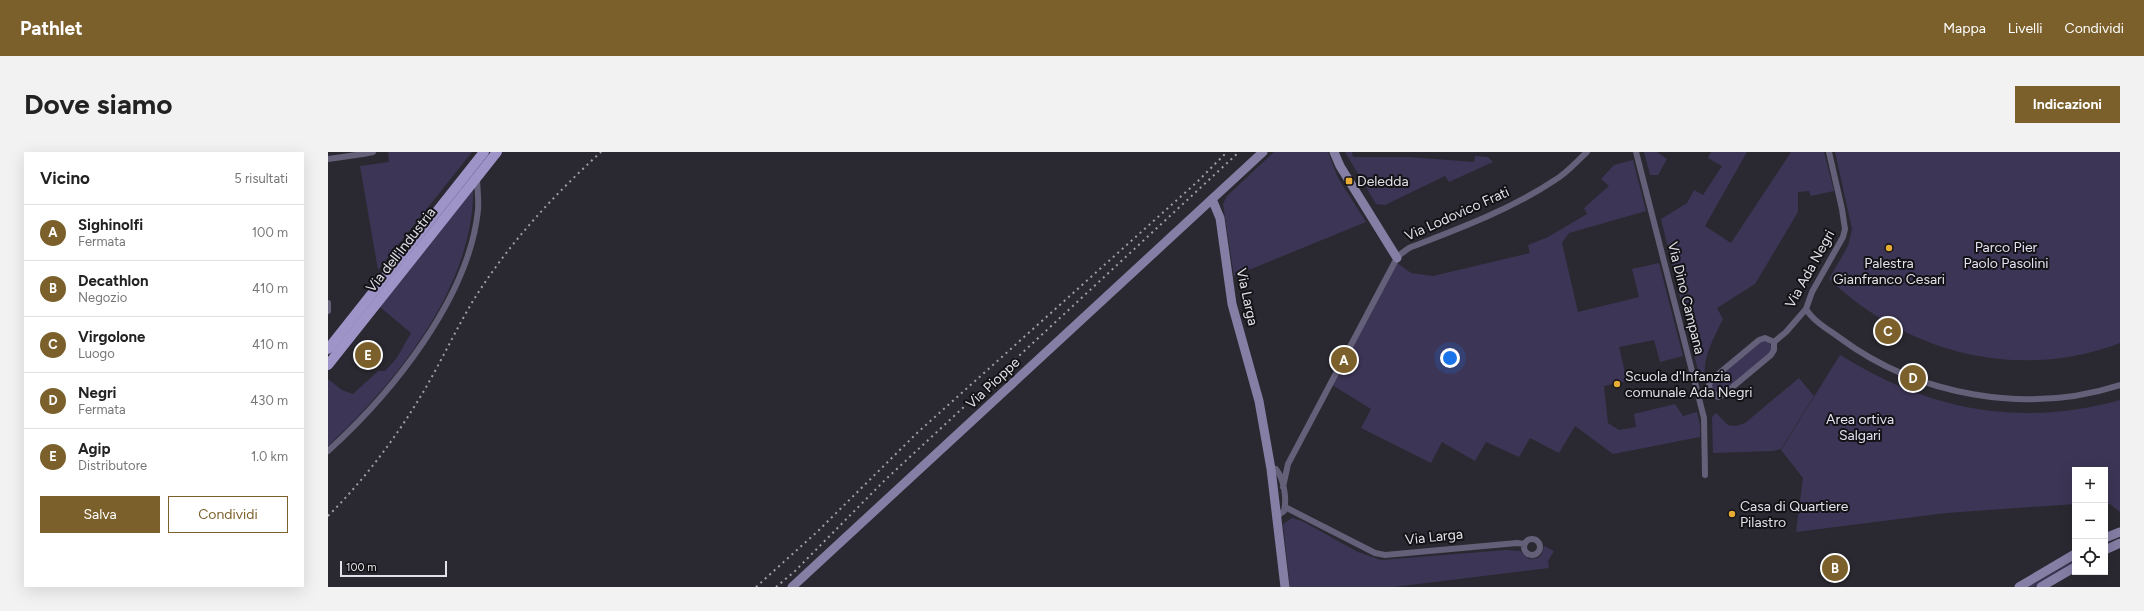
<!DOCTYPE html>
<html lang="it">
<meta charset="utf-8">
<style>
:root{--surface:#fff;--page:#f2f2f2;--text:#222;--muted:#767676;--line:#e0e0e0;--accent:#7b602b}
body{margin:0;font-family:Figtree,sans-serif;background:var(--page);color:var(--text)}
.controls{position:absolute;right:12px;bottom:12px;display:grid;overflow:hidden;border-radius:0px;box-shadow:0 4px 16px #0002}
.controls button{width:36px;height:36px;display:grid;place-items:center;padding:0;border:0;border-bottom:1px solid var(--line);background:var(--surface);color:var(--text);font:20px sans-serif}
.scale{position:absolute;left:12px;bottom:10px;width:107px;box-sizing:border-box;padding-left:4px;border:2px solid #e2e1e7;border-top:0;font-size:11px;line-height:14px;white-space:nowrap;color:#e2e1e7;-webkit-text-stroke:3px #131216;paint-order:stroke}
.you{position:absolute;left:1122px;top:206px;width:14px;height:14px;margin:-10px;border:3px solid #fff;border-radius:50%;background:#1a73e8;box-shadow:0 0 0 6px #1a73e833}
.badge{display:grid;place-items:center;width:26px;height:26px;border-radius:50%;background:var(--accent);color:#fff;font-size:13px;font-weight:700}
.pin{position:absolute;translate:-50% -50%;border:2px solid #fff;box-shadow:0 1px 4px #0006}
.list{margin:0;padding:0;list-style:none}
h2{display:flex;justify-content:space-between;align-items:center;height:52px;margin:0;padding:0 16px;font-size:17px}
h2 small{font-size:13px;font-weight:400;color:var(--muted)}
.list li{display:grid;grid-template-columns:26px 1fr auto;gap:12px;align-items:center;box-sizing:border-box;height:56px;padding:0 16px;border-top:1px solid var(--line)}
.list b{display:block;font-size:15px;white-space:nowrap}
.list p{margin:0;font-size:13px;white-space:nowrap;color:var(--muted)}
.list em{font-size:13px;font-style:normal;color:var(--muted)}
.actions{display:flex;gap:8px;padding:12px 16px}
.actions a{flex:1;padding:9px 0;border:1px solid var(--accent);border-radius:0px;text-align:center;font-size:14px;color:var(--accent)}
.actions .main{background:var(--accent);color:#fff}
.icon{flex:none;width:22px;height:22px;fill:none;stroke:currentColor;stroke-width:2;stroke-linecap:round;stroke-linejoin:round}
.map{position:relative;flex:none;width:1792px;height:435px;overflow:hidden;border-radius:0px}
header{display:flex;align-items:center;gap:24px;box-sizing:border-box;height:56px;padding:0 20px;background:var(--accent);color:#fff}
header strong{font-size:19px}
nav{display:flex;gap:22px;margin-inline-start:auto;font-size:14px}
.intro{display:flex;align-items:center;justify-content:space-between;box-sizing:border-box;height:96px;padding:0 24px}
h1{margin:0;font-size:28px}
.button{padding:10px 18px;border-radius:0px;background:var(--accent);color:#fff;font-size:14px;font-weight:700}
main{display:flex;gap:24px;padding:0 24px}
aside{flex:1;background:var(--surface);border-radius:0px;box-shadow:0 4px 16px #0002}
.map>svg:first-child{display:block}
.green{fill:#3c3555}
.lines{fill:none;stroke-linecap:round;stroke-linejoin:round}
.street{stroke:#646079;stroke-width:6}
.secondary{stroke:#857ea5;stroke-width:9}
.primary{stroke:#9f94c8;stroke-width:10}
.rail{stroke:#9f9ea4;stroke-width:2;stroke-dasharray:2 4;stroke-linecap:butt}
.poi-dot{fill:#e7ac36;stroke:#131216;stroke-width:1.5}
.labels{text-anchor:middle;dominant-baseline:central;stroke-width:4;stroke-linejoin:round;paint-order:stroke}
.poi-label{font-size:14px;fill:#e2e1e7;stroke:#131216;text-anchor:start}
.street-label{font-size:14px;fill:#e2e1e7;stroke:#131216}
.park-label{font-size:14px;fill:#e4e1f2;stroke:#131216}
</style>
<header>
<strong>Pathlet</strong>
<nav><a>Mappa</a><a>Livelli</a><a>Condividi</a></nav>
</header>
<div class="intro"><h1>Dove siamo</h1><a class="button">Indicazioni</a></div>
<main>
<aside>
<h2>Vicino<small>5 risultati</small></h2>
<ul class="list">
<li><span class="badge">A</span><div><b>Sighinolfi</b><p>Fermata</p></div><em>100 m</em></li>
<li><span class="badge">B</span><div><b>Decathlon</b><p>Negozio</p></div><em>410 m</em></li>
<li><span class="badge">C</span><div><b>Virgolone</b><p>Luogo</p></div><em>410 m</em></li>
<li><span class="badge">D</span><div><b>Negri</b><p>Fermata</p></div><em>430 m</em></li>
<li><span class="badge">E</span><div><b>Agip</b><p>Distributore</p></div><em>1.0 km</em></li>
</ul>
<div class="actions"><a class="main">Salva</a><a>Condividi</a></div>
</aside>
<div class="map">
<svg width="1792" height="435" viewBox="0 0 1792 435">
<rect width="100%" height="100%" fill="#2a2931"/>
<path class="green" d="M60 0H144L50 118 32 14 61 10Z
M946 0H1000L1010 26 1038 70 906 124 895 52 899 44Z
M1017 0H1024L1025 5H1081L1146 10 1147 4 1160 5 1165 10 1121 30 1117 24 1057 53 1048 52Z
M1316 0H1329L1339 7 1330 23H1322Z
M1383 0H1419L1377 74 1403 91 1463 0H1496L1506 39 1483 44 1481 39 1470 40V60L1427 132 1389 156 1395 167C1385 188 1374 205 1377 229L1373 231 1333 67 1359 51 1366 38 1375 43 1394 14 1380 6Z
M1507 0H1792V191C1690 230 1579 201 1501 127L1520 94 1524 77Z
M1305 8 1318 59 1241 81 1234 91 1250 160 1311 145 1304 117 1331 111 1355 204 1332 210 1326 188 1291 195 1299 229 1276 234 1280 271 1291 278 1308 275 1306 262 1347 252 1355 264 1369 260 1372 273V285L1285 302 1247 274 1231 301 1202 286 1191 305 1158 290 1147 309 1114 290 1103 311 1033 276 1043 257 1001 231 1069 111 1083 121 1105 124 1202 101 1200 93 1220 85 1259 62 1256 56 1281 34 1273 27 1286 13Z
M145 38C146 134 68 231 0 294V227L14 238 25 242 50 219H57L68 207 83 181 52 155Z
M1437 188 1443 193 1444 197 1441 202 1394 241H1386L1383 234 1386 228 1432 190Z
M1512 203C1601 258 1690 276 1792 248V360L1782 352H1777V318H1747V352L1618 361 1468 380 1475 326 1453 298Z
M1471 226 1486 244 1453 297 1445 299 1385 301 1384 265 1388 261 1400 273 1408 274 1417 271Z
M964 366 974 369 1030 400 1053 408 1178 398 1192 399 1201 407 1210 406 1214 402 1216 394 1226 399 1220 409 1221 416 1066 435H962L955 372Z
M1747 408V411L1706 435H1700Z"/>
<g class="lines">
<path class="street" d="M1308 0 1376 266 1377 323
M35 2 45 0
M0 7 35 2V0
M0 151V159
M1478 157C1485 169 1501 178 1512 186 1590 244 1699 263 1792 233
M1446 190 1437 186 1431 188 1383 228 1381 233 1382 238 1390 245 1395 243 1443 203 1446 198V190L1458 180 1478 157 1484 140 1515 85 1517 77 1514 57 1501 0
M0 299C64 241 141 146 150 58 151 47 149 36 149 25
M943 317H948C956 327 959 347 956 359L949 364
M955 335 960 312 1070 104 1081 96C1130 77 1182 58 1227 28 1239 21 1248 10 1259 0
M957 355 1047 401 1057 403 1189 391 1197 392
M1196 395a8 8 0 1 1 16 0a8 8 0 1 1-16 0Z"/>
<path class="secondary" d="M1006 0 1012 14 1069 106
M884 47 892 66 904 152 931 249 943 317 957 435
M1777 386 1792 380
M1777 398 1792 391
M464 435 935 0
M1691 435 1747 402
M1713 435 1747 415"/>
<path class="primary" d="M0 197 156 0
M0 213 169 0"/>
<path class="rail" d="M0 364C38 326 70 283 97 237 115 206 130 173 148 144 183 89 226 43 273 0
M428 435 490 379 589 281 869 30 899 0
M448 435 466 420 557 328 911 0"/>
</g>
<g class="poi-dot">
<rect x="1017" y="25" width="8" height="8" rx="2"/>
<circle cx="1561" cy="96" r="4"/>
<circle cx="1289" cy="232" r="4"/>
<circle cx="1404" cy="362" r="4"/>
</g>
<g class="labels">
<g class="poi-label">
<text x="1029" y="29">Deledda</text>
<text x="1561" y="111" text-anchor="middle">Palestra<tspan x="1561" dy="16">Gianfranco Cesari</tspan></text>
<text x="1297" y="224">Scuola d'Infanzia<tspan x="1297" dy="16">comunale Ada Negri</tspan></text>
<text x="1412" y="354">Casa di Quartiere<tspan x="1412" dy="16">Pilastro</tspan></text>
</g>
<g class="street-label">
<text transform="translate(1129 62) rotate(-24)">Via Lodovico Frati</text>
<text transform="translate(73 98) rotate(-52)">Via dell'Industria</text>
<text transform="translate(1482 117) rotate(-61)">Via Ada Negri</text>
<text transform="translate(919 145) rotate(78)">Via Larga</text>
<text transform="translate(1358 146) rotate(76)">Via Dino Campana</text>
<text transform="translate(665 231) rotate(-43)">Via Pioppe</text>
<text transform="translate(1106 385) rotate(-6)">Via Larga</text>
</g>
<g class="park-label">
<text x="1678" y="95">Parco Pier<tspan x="1678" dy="16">Paolo Pasolini</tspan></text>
<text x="1532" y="267">Area ortiva<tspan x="1532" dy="16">Salgari</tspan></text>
</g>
</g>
</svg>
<div class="controls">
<button>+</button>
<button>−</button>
<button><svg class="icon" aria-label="locate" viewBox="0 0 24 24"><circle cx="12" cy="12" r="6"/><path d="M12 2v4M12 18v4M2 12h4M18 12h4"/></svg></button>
</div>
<div class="scale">100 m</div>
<div class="you"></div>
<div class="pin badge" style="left:1016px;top:208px">A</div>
<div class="pin badge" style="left:1507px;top:416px">B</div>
<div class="pin badge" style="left:1560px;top:179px">C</div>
<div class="pin badge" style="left:1585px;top:226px">D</div>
<div class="pin badge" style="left:40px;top:203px">E</div>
</div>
</main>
